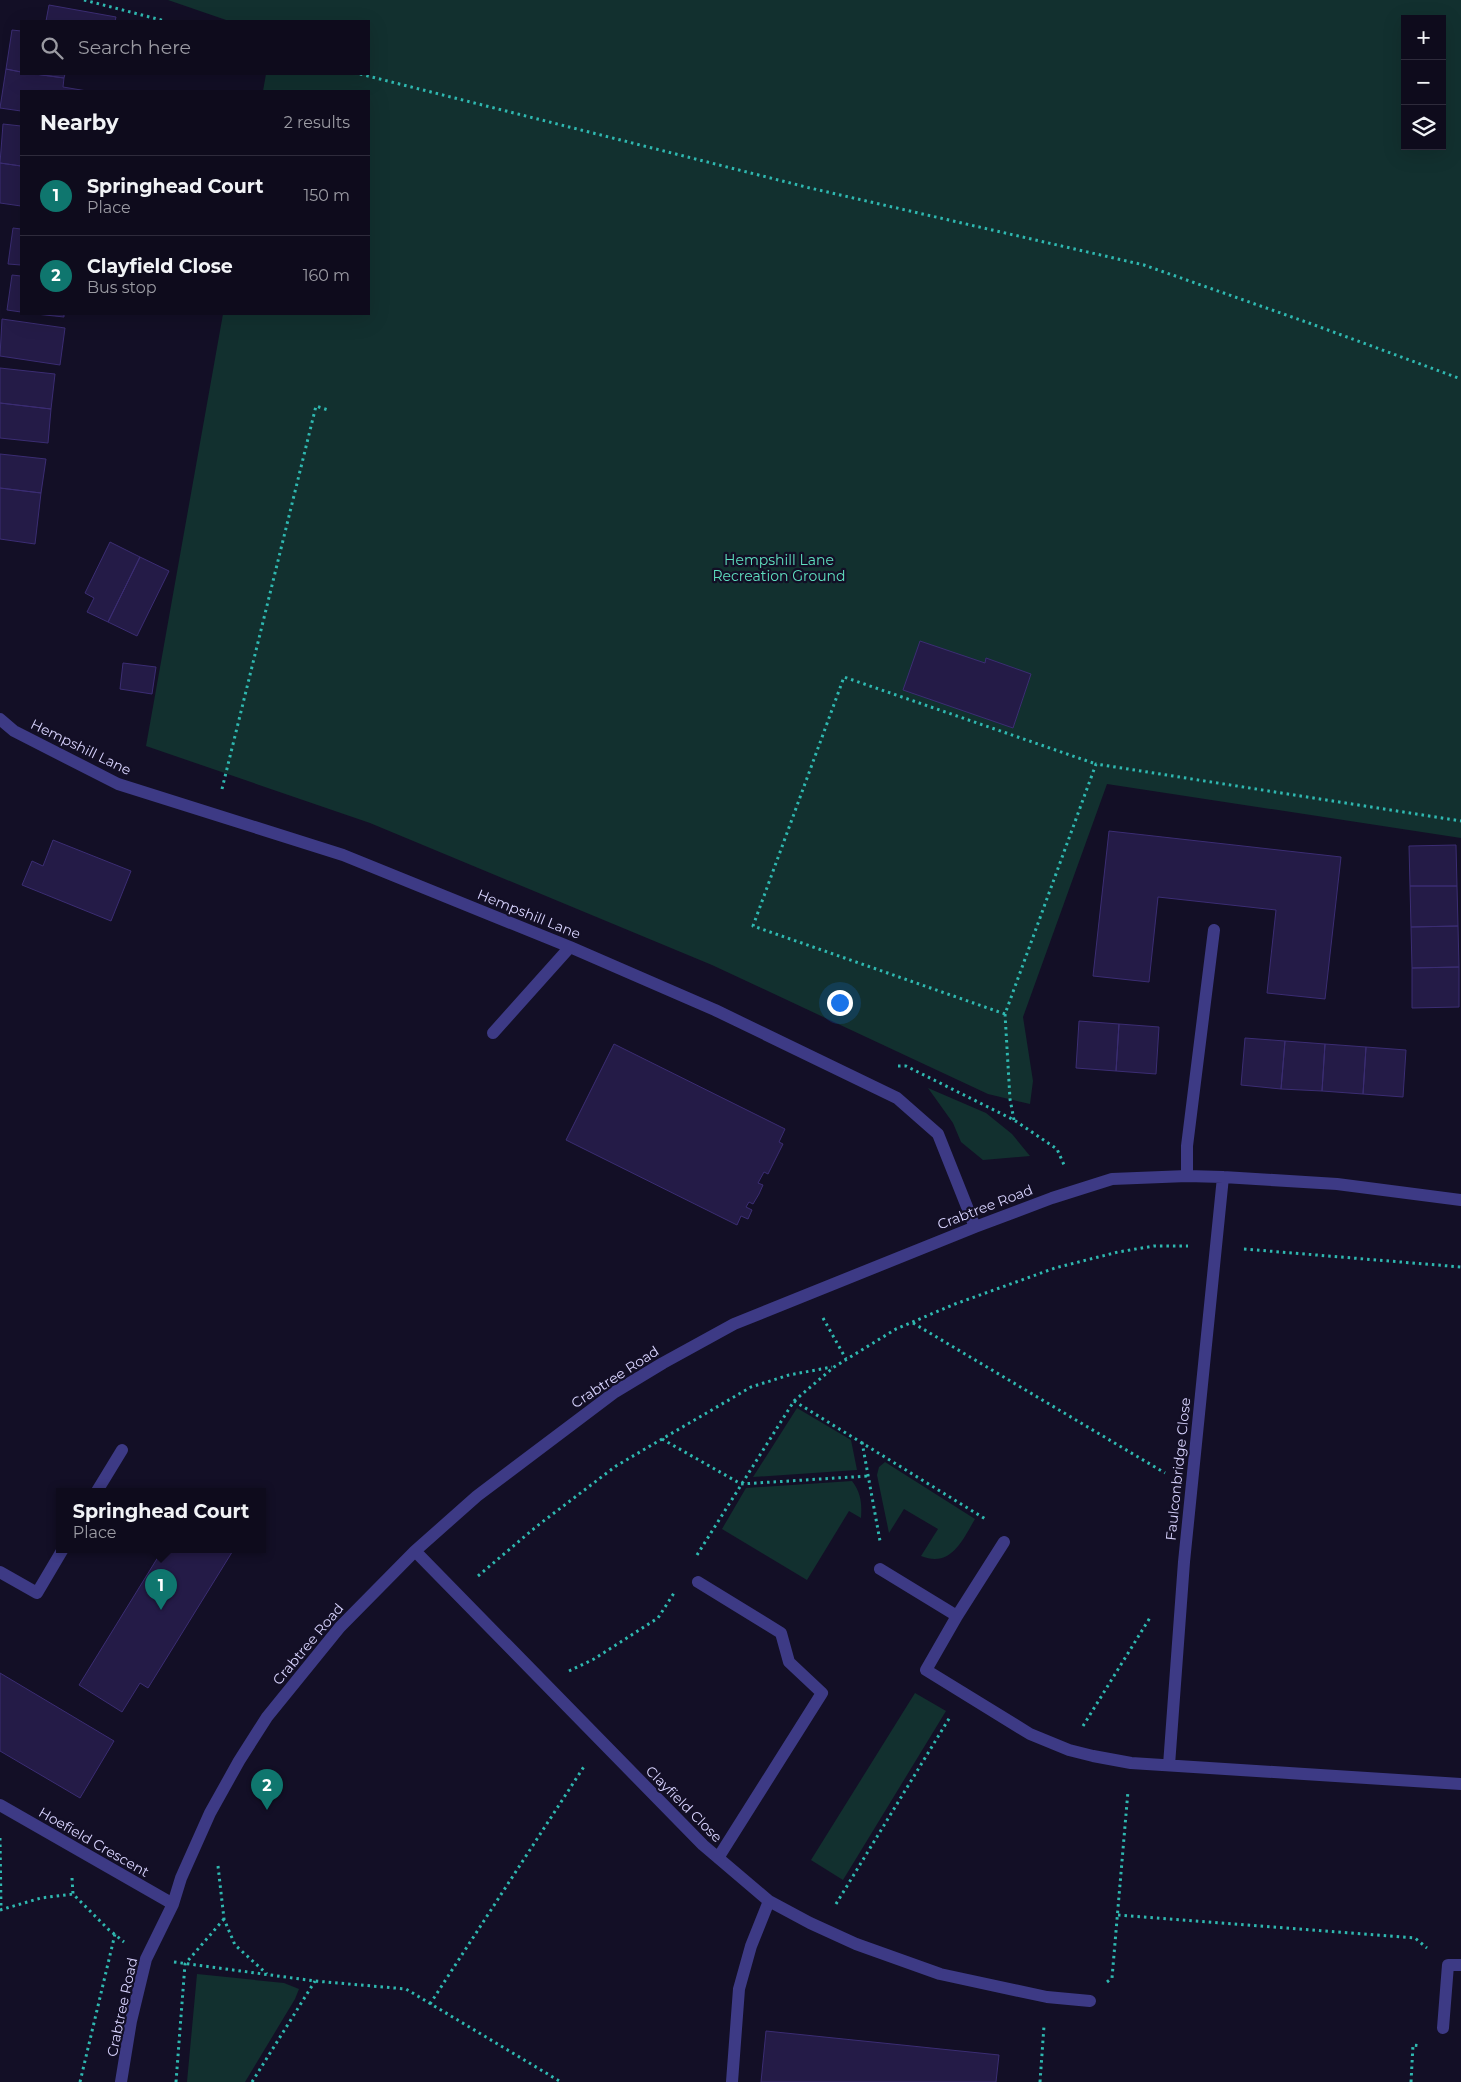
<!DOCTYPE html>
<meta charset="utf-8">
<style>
:root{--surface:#0e0b1c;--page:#171425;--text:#f1f3f6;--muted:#9b9ba3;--line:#2e2b3b;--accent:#0f766e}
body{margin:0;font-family:Montserrat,sans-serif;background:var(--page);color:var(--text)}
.controls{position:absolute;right:15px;top:15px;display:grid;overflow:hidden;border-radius:0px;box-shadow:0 5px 20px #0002}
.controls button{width:45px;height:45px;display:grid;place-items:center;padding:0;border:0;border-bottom:1px solid var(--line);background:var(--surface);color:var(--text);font:25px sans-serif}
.you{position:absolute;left:839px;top:1002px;width:18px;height:18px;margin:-12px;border:4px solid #fff;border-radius:50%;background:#1a73e8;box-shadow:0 0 0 8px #1a73e833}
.badge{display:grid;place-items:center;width:32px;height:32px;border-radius:50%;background:var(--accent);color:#fff;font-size:16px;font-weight:700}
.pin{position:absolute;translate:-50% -41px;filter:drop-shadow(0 1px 2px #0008)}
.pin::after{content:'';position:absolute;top:26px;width:18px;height:15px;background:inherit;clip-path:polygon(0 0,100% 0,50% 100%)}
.popup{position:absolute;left:56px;top:1488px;width:210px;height:65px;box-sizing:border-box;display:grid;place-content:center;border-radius:0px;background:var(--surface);filter:drop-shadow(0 1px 4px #0005);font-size:16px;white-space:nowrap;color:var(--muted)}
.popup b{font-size:19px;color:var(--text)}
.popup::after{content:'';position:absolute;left:50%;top:100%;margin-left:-10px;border:10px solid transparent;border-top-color:var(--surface)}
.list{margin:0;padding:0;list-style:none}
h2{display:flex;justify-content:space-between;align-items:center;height:65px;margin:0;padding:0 20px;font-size:21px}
h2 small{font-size:16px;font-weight:400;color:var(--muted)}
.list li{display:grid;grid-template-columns:32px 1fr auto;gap:15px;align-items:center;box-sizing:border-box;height:80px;padding:0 20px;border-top:1px solid var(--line)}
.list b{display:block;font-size:19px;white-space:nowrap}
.list p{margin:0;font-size:16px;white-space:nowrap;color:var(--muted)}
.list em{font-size:16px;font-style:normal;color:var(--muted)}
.icon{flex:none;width:28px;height:28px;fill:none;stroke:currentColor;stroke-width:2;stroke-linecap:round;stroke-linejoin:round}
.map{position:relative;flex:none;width:1461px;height:2082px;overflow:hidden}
.search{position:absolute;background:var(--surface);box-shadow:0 5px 20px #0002;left:20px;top:20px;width:350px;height:55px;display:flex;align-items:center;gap:12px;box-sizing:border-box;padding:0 18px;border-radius:0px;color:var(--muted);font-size:19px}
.panel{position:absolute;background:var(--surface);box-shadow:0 5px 20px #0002;left:20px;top:90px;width:350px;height:225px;border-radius:0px}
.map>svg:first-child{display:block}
.green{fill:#12302f;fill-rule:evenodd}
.building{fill:#241b47;stroke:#3b2d73}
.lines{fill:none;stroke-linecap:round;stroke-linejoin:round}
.path{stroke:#2fb8b0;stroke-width:3;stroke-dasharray:2.5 4;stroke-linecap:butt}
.minor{stroke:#3d3a85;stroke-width:12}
.labels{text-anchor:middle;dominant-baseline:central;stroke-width:4.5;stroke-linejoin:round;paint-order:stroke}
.park-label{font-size:14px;fill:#5fe0c0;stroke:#130f26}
.street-label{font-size:14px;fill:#d9d4ff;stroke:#130f26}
</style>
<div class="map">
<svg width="1461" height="2082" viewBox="0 0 1461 2082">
<rect width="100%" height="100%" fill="#130f26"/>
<path class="green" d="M168 0H1461V838L1107 784 1023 1017 1033 1081 1030 1104 988 1094 712 965 370 823 146 746 223 314H369V91H263L266 74H369V21H229ZM1405 19H1442V146H1405Z
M928 1088 986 1113 1012 1134 1030 1156 983 1160 961 1142 953 1123Z
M797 1408 851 1440 857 1470 753 1477Z
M885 1462 975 1519C962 1541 951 1568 921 1556L938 1529 904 1509 889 1533 877 1475 879 1467Z
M852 1481C861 1493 862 1503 861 1518L849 1511 807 1580 722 1529 746 1488Z
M915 1693 946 1711 843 1880 811 1860Z
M197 1974 284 1983 299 1989 295 1999 245 2082H187Z"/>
<path class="building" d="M49 5 116 17 115 21H46Z
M12 30 21 31V72L6 69Z
M6 69 21 72V74H35L64 78 63 87 87 91H21V111L0 108Z
M35 74H65L64 78Z
M3 124 21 126V166L0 163Z
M0 163 21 166V206L0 203Z
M13 228 21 229V265L8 264Z
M12 275 21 276V312L7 310Z
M36 314H64V317Z
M2 319 65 328 60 365 0 356Z
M0 368 55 374 51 409 0 403Z
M0 403 51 409 48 443 0 438Z
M0 454 46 459 41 493 0 488Z
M0 488 41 493 35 544 0 539Z
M110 542 140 557 108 622 87 612 94 598 85 593Z
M140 557 169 571 137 636 108 622Z
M920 641 985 663 986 658 1031 674 1013 728 903 690Z
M123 663 156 667 152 694 120 689Z
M1109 831 1341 857 1325 999 1267 993 1276 910 1158 897 1149 982 1093 976Z
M53 840 131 871 111 921 22 885 32 861 43 866Z
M1456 845 1457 886H1410L1409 846Z
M1410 886H1457L1458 926 1411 927Z
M1458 926 1459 967 1412 968 1411 927Z
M1459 967V1007L1412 1008V968Z
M1079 1021 1119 1024 1116 1071 1076 1068Z
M1119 1024 1159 1027 1156 1074 1116 1071Z
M1245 1038 1285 1041 1281 1089 1241 1085Z
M1285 1041 1325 1044 1322 1091 1281 1089Z
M614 1044 785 1129 779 1142 783 1144 768 1174 764 1172 758 1183 763 1185 759 1194 753 1204 749 1202 746 1207 752 1210 748 1219 741 1216 737 1225 566 1140Z
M1325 1044 1366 1047 1363 1094 1322 1091Z
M1366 1047 1406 1050 1403 1097 1363 1094Z
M163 1549H234L148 1688 140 1683 122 1712 79 1685Z
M0 1673 114 1741 80 1798 0 1751Z
M766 2031 999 2055 996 2082H761Z"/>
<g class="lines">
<path class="path" d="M84 0 165 21
M360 74 810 188 1144 265 1309 323 1461 379
M222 789 316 406 328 410
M1005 1014 753 926 844 677 1096 764
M898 1066H906L1014 1120 1057 1149 1064 1165
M1014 1120 1010 1099 1005 1014 1096 764 1461 821
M1244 1249 1461 1267
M823 1318 846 1359
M913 1323 1165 1473
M794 1401 987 1520
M662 1439 741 1484 868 1476
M862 1442 880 1541
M697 1555 794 1401 834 1367 896 1329 955 1304 1055 1268 1118 1252 1154 1246H1188
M478 1576 537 1526 616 1466 662 1439 751 1387 789 1375 832 1367
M569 1671 594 1659 658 1618 674 1593
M1083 1726 1151 1616
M0 1838 1 1908
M218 1866 224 1919 235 1945 267 1974
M72 1878 73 1894 108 1929 124 1942
M836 1904 950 1717
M0 1910 41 1898 73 1894
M1118 1915 1415 1938 1427 1948
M174 1962 315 1981 406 1989 561 2082
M1107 1982 1112 1978 1128 1791
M430 2004 585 1765
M80 2082 115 1934
M176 2082 185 1964 224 1919
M252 2082 315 1981
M1040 2082 1044 2026
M1411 2082 1413 2045 1421 2046"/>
<path class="minor" d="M0 719 14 731 118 784 343 855 570 947 715 1010 897 1098 938 1134 975 1227
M493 1033 570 947
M1187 1176V1146L1214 930
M97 1491 122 1450
M1004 1542 957 1616 926 1670 1030 1734 1069 1750 1093 1756 1131 1763 1461 1784
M415 1551 703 1845 769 1901 810 1923 856 1944 940 1974 1047 1997 1090 2001
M880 1569 957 1616
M0 1572 37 1593 63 1549
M698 1582 781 1633 789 1662 822 1693 718 1858
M1169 1765 1184 1562 1223 1177
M0 1805 173 1904
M1443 2028 1448 1965H1461
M121 2082 131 2021 146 1959 173 1904 181 1878 210 1813 239 1761 267 1717 340 1627 415 1551 477 1496 615 1392 663 1363 734 1324 975 1227 1052 1198 1112 1179 1187 1176 1223 1177 1337 1184 1461 1200
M732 2082 739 1989 751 1946 769 1901"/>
</g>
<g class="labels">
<g class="park-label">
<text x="779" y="560">Hempshill Lane<tspan x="779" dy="16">Recreation Ground</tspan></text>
</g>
<g class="street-label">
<text transform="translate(81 747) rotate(26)">Hempshill Lane</text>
<text transform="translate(529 914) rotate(22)">Hempshill Lane</text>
<text transform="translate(985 1207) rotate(-21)">Crabtree Road</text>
<text transform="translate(615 1377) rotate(-33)">Crabtree Road</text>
<text transform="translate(1178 1469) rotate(-84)">Faulconbridge Close</text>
<text transform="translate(308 1644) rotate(-50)">Crabtree Road</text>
<text transform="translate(684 1804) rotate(45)">Clayfield Close</text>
<text transform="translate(94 1842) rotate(30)">Hoefield Crescent</text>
<text transform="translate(122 2007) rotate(-78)">Crabtree Road</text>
</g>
</g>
</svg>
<div class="controls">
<button>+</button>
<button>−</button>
<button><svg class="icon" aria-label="layers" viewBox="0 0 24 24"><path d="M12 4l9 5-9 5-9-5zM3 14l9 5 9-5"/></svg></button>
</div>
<div class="you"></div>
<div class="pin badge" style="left:161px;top:1610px">1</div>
<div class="popup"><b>Springhead Court</b>Place</div>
<div class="pin badge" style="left:267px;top:1810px">2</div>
<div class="search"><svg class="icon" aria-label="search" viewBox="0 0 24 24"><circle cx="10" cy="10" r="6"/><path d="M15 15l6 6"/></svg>Search here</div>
<section class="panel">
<h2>Nearby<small>2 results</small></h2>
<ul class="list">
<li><span class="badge">1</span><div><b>Springhead Court</b><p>Place</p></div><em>150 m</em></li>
<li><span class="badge">2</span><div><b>Clayfield Close</b><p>Bus stop</p></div><em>160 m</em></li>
</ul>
</section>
</div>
